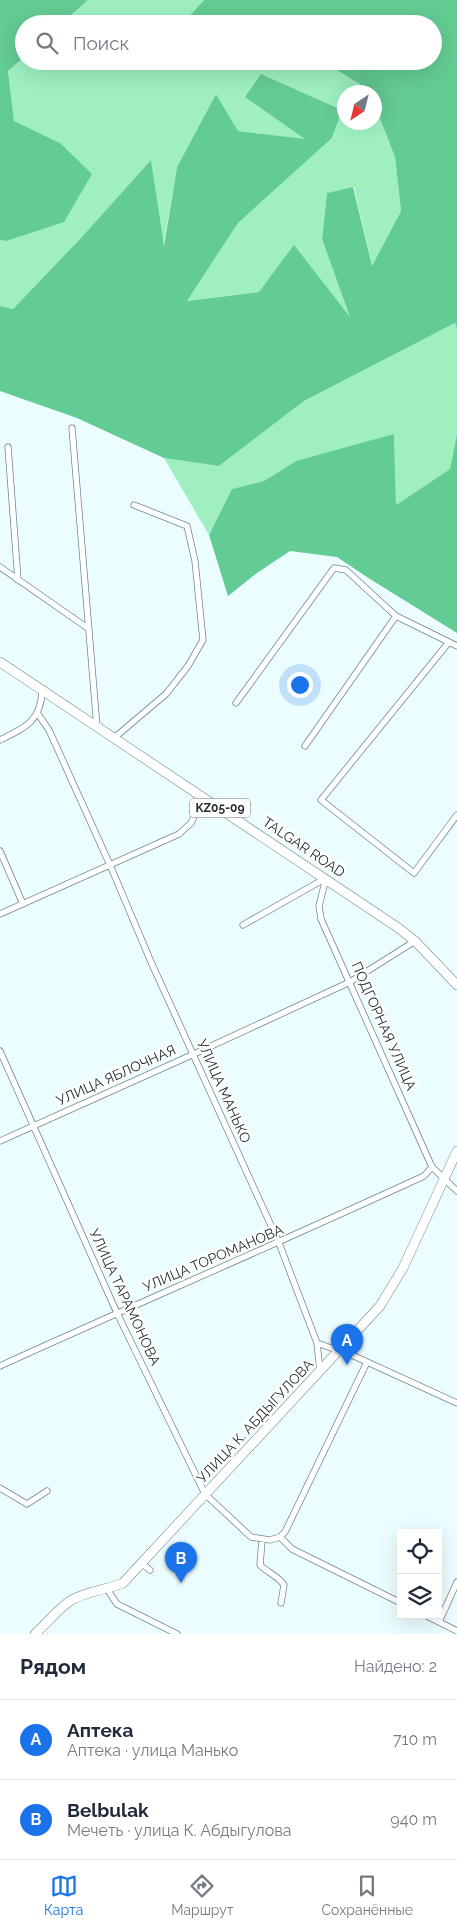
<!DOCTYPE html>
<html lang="ru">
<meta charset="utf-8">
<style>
:root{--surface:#fff;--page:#f6f6f7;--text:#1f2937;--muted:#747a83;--line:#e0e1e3;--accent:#1a73e8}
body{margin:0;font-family:Raleway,sans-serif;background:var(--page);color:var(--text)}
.controls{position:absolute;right:15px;bottom:15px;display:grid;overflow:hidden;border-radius:0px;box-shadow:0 5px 20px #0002}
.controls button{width:45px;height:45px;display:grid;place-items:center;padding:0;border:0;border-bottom:1px solid var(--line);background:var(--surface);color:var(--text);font:25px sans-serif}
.compass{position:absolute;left:337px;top:85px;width:45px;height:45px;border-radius:50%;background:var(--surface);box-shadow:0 5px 20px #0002;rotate:215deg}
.you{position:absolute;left:299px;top:684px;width:18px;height:18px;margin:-12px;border:4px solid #fff;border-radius:50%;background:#1a73e8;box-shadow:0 0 0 8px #1a73e833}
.badge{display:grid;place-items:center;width:32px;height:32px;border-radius:50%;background:var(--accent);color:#fff;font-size:16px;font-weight:700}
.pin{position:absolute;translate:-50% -41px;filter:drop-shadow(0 1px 2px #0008)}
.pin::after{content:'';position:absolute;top:26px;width:18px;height:15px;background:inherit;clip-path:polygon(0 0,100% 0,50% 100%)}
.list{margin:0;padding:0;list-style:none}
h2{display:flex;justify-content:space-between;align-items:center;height:65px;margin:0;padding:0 20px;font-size:21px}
h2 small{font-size:16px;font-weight:400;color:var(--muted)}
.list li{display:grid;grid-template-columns:32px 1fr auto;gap:15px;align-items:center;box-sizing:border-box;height:80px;padding:0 20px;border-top:1px solid var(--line)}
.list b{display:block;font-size:19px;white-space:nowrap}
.list p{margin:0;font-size:16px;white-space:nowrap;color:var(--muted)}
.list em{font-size:16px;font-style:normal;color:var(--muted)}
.icon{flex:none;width:28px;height:28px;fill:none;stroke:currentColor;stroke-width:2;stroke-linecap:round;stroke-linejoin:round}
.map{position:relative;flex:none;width:457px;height:1634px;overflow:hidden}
.search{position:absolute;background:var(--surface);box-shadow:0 5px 20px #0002;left:15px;right:15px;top:15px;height:55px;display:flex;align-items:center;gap:12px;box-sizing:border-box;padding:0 18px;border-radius:28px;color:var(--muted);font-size:19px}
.sheet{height:225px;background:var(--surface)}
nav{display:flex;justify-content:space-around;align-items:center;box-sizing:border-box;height:70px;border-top:1px solid var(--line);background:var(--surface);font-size:14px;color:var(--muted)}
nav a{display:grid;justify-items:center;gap:2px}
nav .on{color:var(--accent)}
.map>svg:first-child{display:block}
.green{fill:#9fefc1}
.forest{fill:#63cb94}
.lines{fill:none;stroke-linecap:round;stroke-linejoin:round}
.street-casing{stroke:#6d8789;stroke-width:7}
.secondary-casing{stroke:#6d8789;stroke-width:10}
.primary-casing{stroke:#6d8789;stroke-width:10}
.street{stroke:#fff;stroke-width:5.5}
.secondary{stroke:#fff;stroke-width:9}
.primary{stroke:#fff;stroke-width:9}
.labels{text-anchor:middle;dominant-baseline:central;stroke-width:4.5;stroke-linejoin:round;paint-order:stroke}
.shield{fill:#fff;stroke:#656d6d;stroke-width:1}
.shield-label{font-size:12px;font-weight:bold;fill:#232e2f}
.street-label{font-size:14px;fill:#232e2f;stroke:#fff}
</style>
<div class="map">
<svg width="457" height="1634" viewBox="0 0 457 1634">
<rect width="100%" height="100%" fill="#ecfdff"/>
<path class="green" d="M88 0H204L182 24H61Z
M24 57V61H322L368 89 369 92H344V122H374L375 106 395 157 401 211 372 266 354 187 327 193 322 239 351 319 260 292 187 301 238 223 332 138 342 110 261 74 306 140 238 131 216 94 177 167 163 248 151 160 80 239 13 309 0 306V240L6 241 60 143 14 121 8 71Z
M455 323 457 329V434L450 469 396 505 394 435 296 461 264 481 232 489 209 535 164 458 219 466 304 401Z"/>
<path class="forest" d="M0 0H88L61 24H24V57L8 71 14 121 60 143 92 174 64 222 6 241 0 240Z
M204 0H457V329L455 323 304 401 219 466 164 458 77 418 0 391V306L13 309 80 239 151 160 164 246 177 167 216 94 238 131 305 139 245 97 261 74 342 110 332 138 238 223 187 301 259 292 294 245 350 317 322 239 327 193 353 187 372 266 401 211 395 157 375 106 374 92H369L368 89 322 61H433V24H182Z
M394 434 396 505 450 469 457 434V633L370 579 337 557 290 551 257 573 228 596 209 535 232 489 264 481 296 461Z"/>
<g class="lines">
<defs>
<path id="street" d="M72 428 97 727
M8 447 18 580
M0 567 89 629
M449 642 321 800 414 873 457 815
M236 703 334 568 346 570 396 616
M38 714 49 730 110 865 151 962 279 1243 317 1343 354 1356 457 1403
M114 738 166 694 188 666 203 640 195 561 187 526 134 505
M0 740C25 728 41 721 42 691
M305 746 396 616 457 646
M0 851 23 904
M326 878 319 906 321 919 432 1167 457 1191
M0 914 179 834 191 823 204 797
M243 925 326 878
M0 1051 117 1313 205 1494 251 1537 270 1540 280 1537 285 1532 367 1362
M0 1141 194 1054 350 982 415 941
M317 1343 320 1371
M0 1366C141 1302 283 1241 424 1176L432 1167
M0 1488 27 1504 47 1491
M280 1537 292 1549 401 1603
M262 1540 260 1565C268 1573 278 1576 284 1585L281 1603
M141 1563 150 1570
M107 1589 117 1604 177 1634
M425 1615 457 1631
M439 1622 457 1582"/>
<path id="secondary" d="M35 1634C46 1624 58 1609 70 1601 86 1591 106 1590 123 1583L380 1306 403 1268 457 1151"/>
<path id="primary" d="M0 662 397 927 415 941 457 985"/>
</defs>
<use href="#street" class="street-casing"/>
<use href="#secondary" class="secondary-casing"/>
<use href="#primary" class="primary-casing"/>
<use href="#street" class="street"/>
<use href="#secondary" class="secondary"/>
<use href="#primary" class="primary"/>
</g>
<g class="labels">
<rect class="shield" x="190" y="798.5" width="60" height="19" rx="4"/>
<g class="shield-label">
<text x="220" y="808">KZ05-09</text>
</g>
<g class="street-label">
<text transform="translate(304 847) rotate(34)">TALGAR ROAD</text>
<text transform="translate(384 1026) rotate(66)">ПОДГОРНАЯ УЛИЦА</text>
<text transform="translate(116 1075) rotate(-24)">УЛИЦА ЯБЛОЧНАЯ</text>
<text transform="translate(224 1091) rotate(66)">УЛИЦА МАНЬКО</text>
<text transform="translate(213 1258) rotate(-23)">УЛИЦА ТОРОМАНОВА</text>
<text transform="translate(125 1297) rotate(65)">УЛИЦА ТАРАМОНОВА</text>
<text transform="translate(255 1421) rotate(-47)">УЛИЦА К. АБДЫГУЛОВА</text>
</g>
</g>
</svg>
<div class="controls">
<button><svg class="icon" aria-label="locate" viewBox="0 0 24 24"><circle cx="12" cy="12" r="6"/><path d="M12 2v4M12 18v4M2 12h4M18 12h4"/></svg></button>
<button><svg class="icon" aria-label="layers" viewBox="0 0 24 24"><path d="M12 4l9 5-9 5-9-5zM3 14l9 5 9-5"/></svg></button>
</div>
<svg class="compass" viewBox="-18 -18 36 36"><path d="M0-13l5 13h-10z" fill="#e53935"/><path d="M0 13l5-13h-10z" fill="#747a83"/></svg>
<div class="you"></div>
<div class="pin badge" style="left:347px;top:1365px">A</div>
<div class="pin badge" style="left:181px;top:1583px">B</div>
<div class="search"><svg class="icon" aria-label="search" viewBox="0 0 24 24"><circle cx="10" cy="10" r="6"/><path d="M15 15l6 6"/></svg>Поиск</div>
</div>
<section class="sheet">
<h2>Рядом<small>Найдено: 2</small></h2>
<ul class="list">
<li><span class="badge">A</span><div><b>Аптека</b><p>Аптека · улица Манько</p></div><em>710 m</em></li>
<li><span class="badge">B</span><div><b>Belbulak</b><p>Мечеть · улица К. Абдыгулова</p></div><em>940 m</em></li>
</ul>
</section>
<nav>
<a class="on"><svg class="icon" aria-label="map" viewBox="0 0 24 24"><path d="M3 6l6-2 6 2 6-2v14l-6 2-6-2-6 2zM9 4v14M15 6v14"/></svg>Карта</a>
<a><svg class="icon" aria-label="directions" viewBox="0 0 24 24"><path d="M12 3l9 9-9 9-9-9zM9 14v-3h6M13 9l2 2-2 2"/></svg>Маршрут</a>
<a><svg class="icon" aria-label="saved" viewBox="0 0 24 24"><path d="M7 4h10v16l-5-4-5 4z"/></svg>Сохранённые</a>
</nav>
